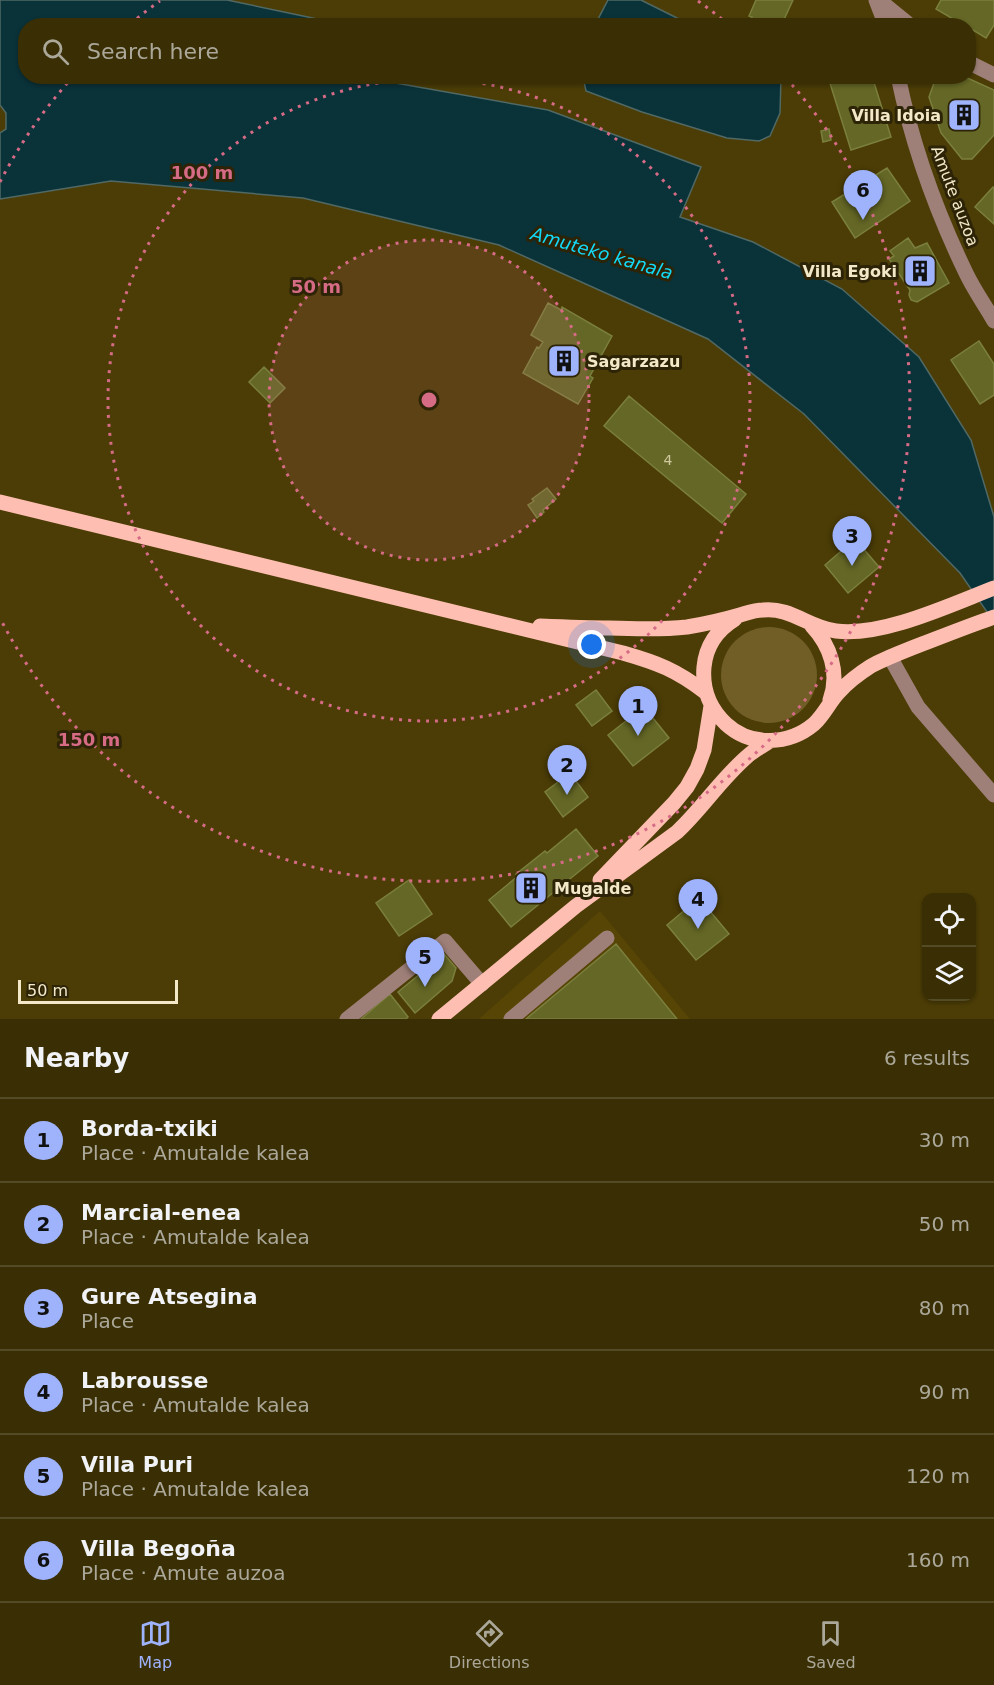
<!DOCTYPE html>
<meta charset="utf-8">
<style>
:root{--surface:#392e04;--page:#443a13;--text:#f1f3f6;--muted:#aba89a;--line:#534a26;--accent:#9fb3fd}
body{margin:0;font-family:"DejaVu Sans",sans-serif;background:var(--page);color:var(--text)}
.controls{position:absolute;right:18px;bottom:18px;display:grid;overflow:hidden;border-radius:12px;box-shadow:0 2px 4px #0004}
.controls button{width:54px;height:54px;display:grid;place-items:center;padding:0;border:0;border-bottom:2px solid var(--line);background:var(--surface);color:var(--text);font:30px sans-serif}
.scale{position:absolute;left:18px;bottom:15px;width:160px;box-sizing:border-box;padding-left:6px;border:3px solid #f3e8c7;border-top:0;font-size:16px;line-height:21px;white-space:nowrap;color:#f3e8c7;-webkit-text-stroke:4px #2d2408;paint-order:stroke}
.you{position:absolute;left:592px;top:645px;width:21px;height:21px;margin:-15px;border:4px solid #fff;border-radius:50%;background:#1a73e8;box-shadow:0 0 0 9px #1a73e833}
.badge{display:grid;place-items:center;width:39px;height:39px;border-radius:50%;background:var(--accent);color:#111;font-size:20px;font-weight:700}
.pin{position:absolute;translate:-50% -50px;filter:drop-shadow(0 2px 3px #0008)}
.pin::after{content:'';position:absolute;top:32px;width:21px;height:18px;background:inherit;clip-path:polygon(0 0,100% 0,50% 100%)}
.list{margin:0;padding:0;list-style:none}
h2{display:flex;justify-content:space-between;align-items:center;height:78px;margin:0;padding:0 24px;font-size:26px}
h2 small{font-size:20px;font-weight:400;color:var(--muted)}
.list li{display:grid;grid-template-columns:39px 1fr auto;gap:18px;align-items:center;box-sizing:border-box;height:84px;padding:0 24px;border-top:2px solid var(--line)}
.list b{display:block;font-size:22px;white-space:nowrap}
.list p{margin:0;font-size:20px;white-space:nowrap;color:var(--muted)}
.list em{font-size:20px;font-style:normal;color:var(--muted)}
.icon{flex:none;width:33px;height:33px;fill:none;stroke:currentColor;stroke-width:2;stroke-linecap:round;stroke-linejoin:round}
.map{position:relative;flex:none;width:994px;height:1019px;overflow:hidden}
.search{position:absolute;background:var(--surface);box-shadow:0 2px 4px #0004;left:18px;right:18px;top:18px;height:66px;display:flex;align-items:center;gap:15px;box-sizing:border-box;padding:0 21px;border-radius:24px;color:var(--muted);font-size:22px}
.sheet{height:582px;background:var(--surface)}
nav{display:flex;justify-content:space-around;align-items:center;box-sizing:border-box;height:84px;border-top:2px solid var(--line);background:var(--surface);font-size:16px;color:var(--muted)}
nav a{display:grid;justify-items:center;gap:3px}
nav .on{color:var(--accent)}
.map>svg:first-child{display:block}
.built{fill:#564504}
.green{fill:#705e26}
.water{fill:#0a3239;stroke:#506964;stroke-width:1.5}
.building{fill:#646725;stroke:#7b7f3d;stroke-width:1.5}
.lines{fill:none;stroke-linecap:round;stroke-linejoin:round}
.minor{stroke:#9f8079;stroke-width:15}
.major{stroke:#febfb2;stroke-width:15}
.ring{fill:none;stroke:#d66b86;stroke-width:3;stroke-dasharray:3 6}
.labels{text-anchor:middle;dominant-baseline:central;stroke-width:6;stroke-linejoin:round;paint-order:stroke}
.number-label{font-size:14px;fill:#cfc89e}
.poi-label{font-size:16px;font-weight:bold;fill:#f3e8c7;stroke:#2d2408;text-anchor:end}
.street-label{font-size:16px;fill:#f3e8c7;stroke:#2d2408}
.water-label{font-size:18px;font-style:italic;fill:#13daf7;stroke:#2d2408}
.centre{fill:#d66b86;stroke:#2d2408;stroke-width:3}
.ring-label{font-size:18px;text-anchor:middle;font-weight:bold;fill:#d66b86;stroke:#2d2408;stroke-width:6;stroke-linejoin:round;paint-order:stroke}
</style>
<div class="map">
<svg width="994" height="1019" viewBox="0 0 994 1019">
<rect width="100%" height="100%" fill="#4c3d06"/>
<path class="built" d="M600 911 690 1019H479Z"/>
<path class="green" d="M721 675a48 48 0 1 1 96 0a48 48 0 1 1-96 0Z"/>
<path class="water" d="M0 0H227L322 20 326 25 26 26V76L371 77 373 79 548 110 701 167 680 217 753 242 842 289 919 357 971 440 994 517V622L960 573 804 414 708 339 499 245 303 198 111 181 0 199V133L6 129V113L0 105Z
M608 0H641L691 25H595Z
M583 77H781L780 113 770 136 759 141 727 138 642 112 586 91Z"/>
<path class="building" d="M756 0H793L781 26H757L749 22 752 17 749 16Z
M941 0H994V25L986 38 968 27V26H965L936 9Z
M830 76H872L891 137 851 150 828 77Z
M940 76H963L994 90V135L972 159H962L941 133 929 97 934 83Z
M829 129 831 140 823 142 821 131Z
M887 168 910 201 855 238 832 202Z
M993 187 994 189V224L975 207Z
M908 238 915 248 927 243 949 283 917 302 911 300 909 295 910 290 889 259 894 256 890 251Z
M548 303 561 310 562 307 612 336 590 376 593 378 578 404 523 373 537 347 539 348 543 342 531 335Z
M979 341 994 364V395L980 404 951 360Z
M264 367 285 388 270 403 249 382Z
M629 396 746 494 722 523 604 426Z
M547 488 556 499 543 510 544 512 537 518 528 505 534 501 532 499Z
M855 539 879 567 848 593 825 565Z
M596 690 612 711 592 726 576 705Z
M644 707 669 738 633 766 608 735Z
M570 773 588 797 563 817 545 792Z
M576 829 598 856 511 927 489 900 518 876 516 874 545 851 547 853Z
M409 880 432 914 399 936 376 903Z
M699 898 729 934 696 960 667 925Z
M616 944 677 1019H526Z
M444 954 456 968 452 981 415 1013 398 992Z
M390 994 408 1017 406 1019H361Z"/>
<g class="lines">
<path class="minor" d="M876 0 886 26
M879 0 911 26
M968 62 994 75
M898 76C912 144 936 211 966 273 974 290 985 305 994 321
M890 657 918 707 994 795
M347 1019 445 941 482 984
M511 1019 607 938"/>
<path class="major" d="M0 502 623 653C658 663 676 670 705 692
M735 619C717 630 706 646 704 667 702 689 710 709 726 724 751 747 789 745 814 724 824 715 830 701 839 692 848 682 860 673 871 666 886 658 902 652 917 646 943 636 968 626 994 617
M540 626C563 627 586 628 609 628 634 629 661 630 687 627 705 624 723 620 740 615 747 613 755 610 763 610 791 607 809 628 836 631 882 637 950 605 994 588
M812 626C830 645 840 673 830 700
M600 880 674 803 687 787 697 769 704 750 711 706
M439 1019 576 906 677 832C703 808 722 777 750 754 756 749 763 746 770 741"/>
</g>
<circle cx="429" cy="400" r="160" fill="#d66b86" fill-opacity=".12"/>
<g class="ring">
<circle cx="429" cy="400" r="160"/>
<circle cx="429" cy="400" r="321"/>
<path d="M0 182A481 481 0 0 1 72 78M130 24A481 481 0 0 1 160 1M698 1A481 481 0 0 1 728 24M786 78A481 481 0 1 1 0 618"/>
</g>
<defs>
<symbol id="building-square" viewBox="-11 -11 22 22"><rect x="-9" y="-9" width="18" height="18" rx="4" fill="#9fb3fd" stroke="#2d2408"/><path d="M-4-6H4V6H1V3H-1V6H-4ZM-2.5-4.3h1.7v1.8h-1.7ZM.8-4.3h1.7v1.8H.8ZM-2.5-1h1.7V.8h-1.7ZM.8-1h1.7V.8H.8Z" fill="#111"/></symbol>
</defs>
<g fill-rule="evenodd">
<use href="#building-square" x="945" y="96" width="38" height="38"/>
<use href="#building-square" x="901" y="252" width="38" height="38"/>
<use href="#building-square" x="545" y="342" width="38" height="38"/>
<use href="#building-square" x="512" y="869" width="38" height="38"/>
</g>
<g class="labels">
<g class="number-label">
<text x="668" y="460">4</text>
</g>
<g class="poi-label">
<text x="941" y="115">Villa Idoia</text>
<text x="897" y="271">Villa Egoki</text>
<text x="587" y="361" text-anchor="start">Sagarzazu</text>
<text x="554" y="888" text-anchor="start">Mugalde</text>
</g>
<g class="street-label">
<text transform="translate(955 196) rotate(69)">Amute auzoa</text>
</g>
<g class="water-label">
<text transform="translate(602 253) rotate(16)">Amuteko kanala</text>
</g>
</g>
<circle cx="429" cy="400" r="9" class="centre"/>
<g class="ring-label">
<text x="202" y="179">100 m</text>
<text x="316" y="293">50 m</text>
<text x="89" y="746">150 m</text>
</g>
</svg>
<div class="controls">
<button><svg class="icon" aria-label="locate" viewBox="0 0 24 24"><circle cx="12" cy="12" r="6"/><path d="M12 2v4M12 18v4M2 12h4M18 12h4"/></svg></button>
<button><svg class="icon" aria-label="layers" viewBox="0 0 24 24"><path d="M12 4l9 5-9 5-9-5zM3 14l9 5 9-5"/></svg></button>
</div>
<div class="scale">50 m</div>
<div class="you"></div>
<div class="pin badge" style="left:638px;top:736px">1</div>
<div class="pin badge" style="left:567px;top:795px">2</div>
<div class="pin badge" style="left:852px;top:566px">3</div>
<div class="pin badge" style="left:698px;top:929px">4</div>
<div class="pin badge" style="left:425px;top:987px">5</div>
<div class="pin badge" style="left:863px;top:220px">6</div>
<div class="search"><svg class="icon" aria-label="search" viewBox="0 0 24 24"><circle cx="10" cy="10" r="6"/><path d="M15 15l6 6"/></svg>Search here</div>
</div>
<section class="sheet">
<h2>Nearby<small>6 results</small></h2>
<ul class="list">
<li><span class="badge">1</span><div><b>Borda-txiki</b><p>Place · Amutalde kalea</p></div><em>30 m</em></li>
<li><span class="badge">2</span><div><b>Marcial-enea</b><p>Place · Amutalde kalea</p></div><em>50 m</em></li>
<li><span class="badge">3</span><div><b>Gure Atsegina</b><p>Place</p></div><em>80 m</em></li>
<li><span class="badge">4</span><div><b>Labrousse</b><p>Place · Amutalde kalea</p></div><em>90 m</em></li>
<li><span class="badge">5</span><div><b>Villa Puri</b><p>Place · Amutalde kalea</p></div><em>120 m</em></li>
<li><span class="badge">6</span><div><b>Villa Begoña</b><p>Place · Amute auzoa</p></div><em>160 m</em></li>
</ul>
</section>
<nav>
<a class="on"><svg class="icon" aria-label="map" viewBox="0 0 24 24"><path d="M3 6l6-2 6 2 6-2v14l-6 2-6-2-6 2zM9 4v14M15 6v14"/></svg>Map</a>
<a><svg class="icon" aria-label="directions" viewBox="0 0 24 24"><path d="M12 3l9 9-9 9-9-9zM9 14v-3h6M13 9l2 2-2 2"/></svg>Directions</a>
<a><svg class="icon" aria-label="saved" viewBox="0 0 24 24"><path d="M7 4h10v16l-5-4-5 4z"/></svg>Saved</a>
</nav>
